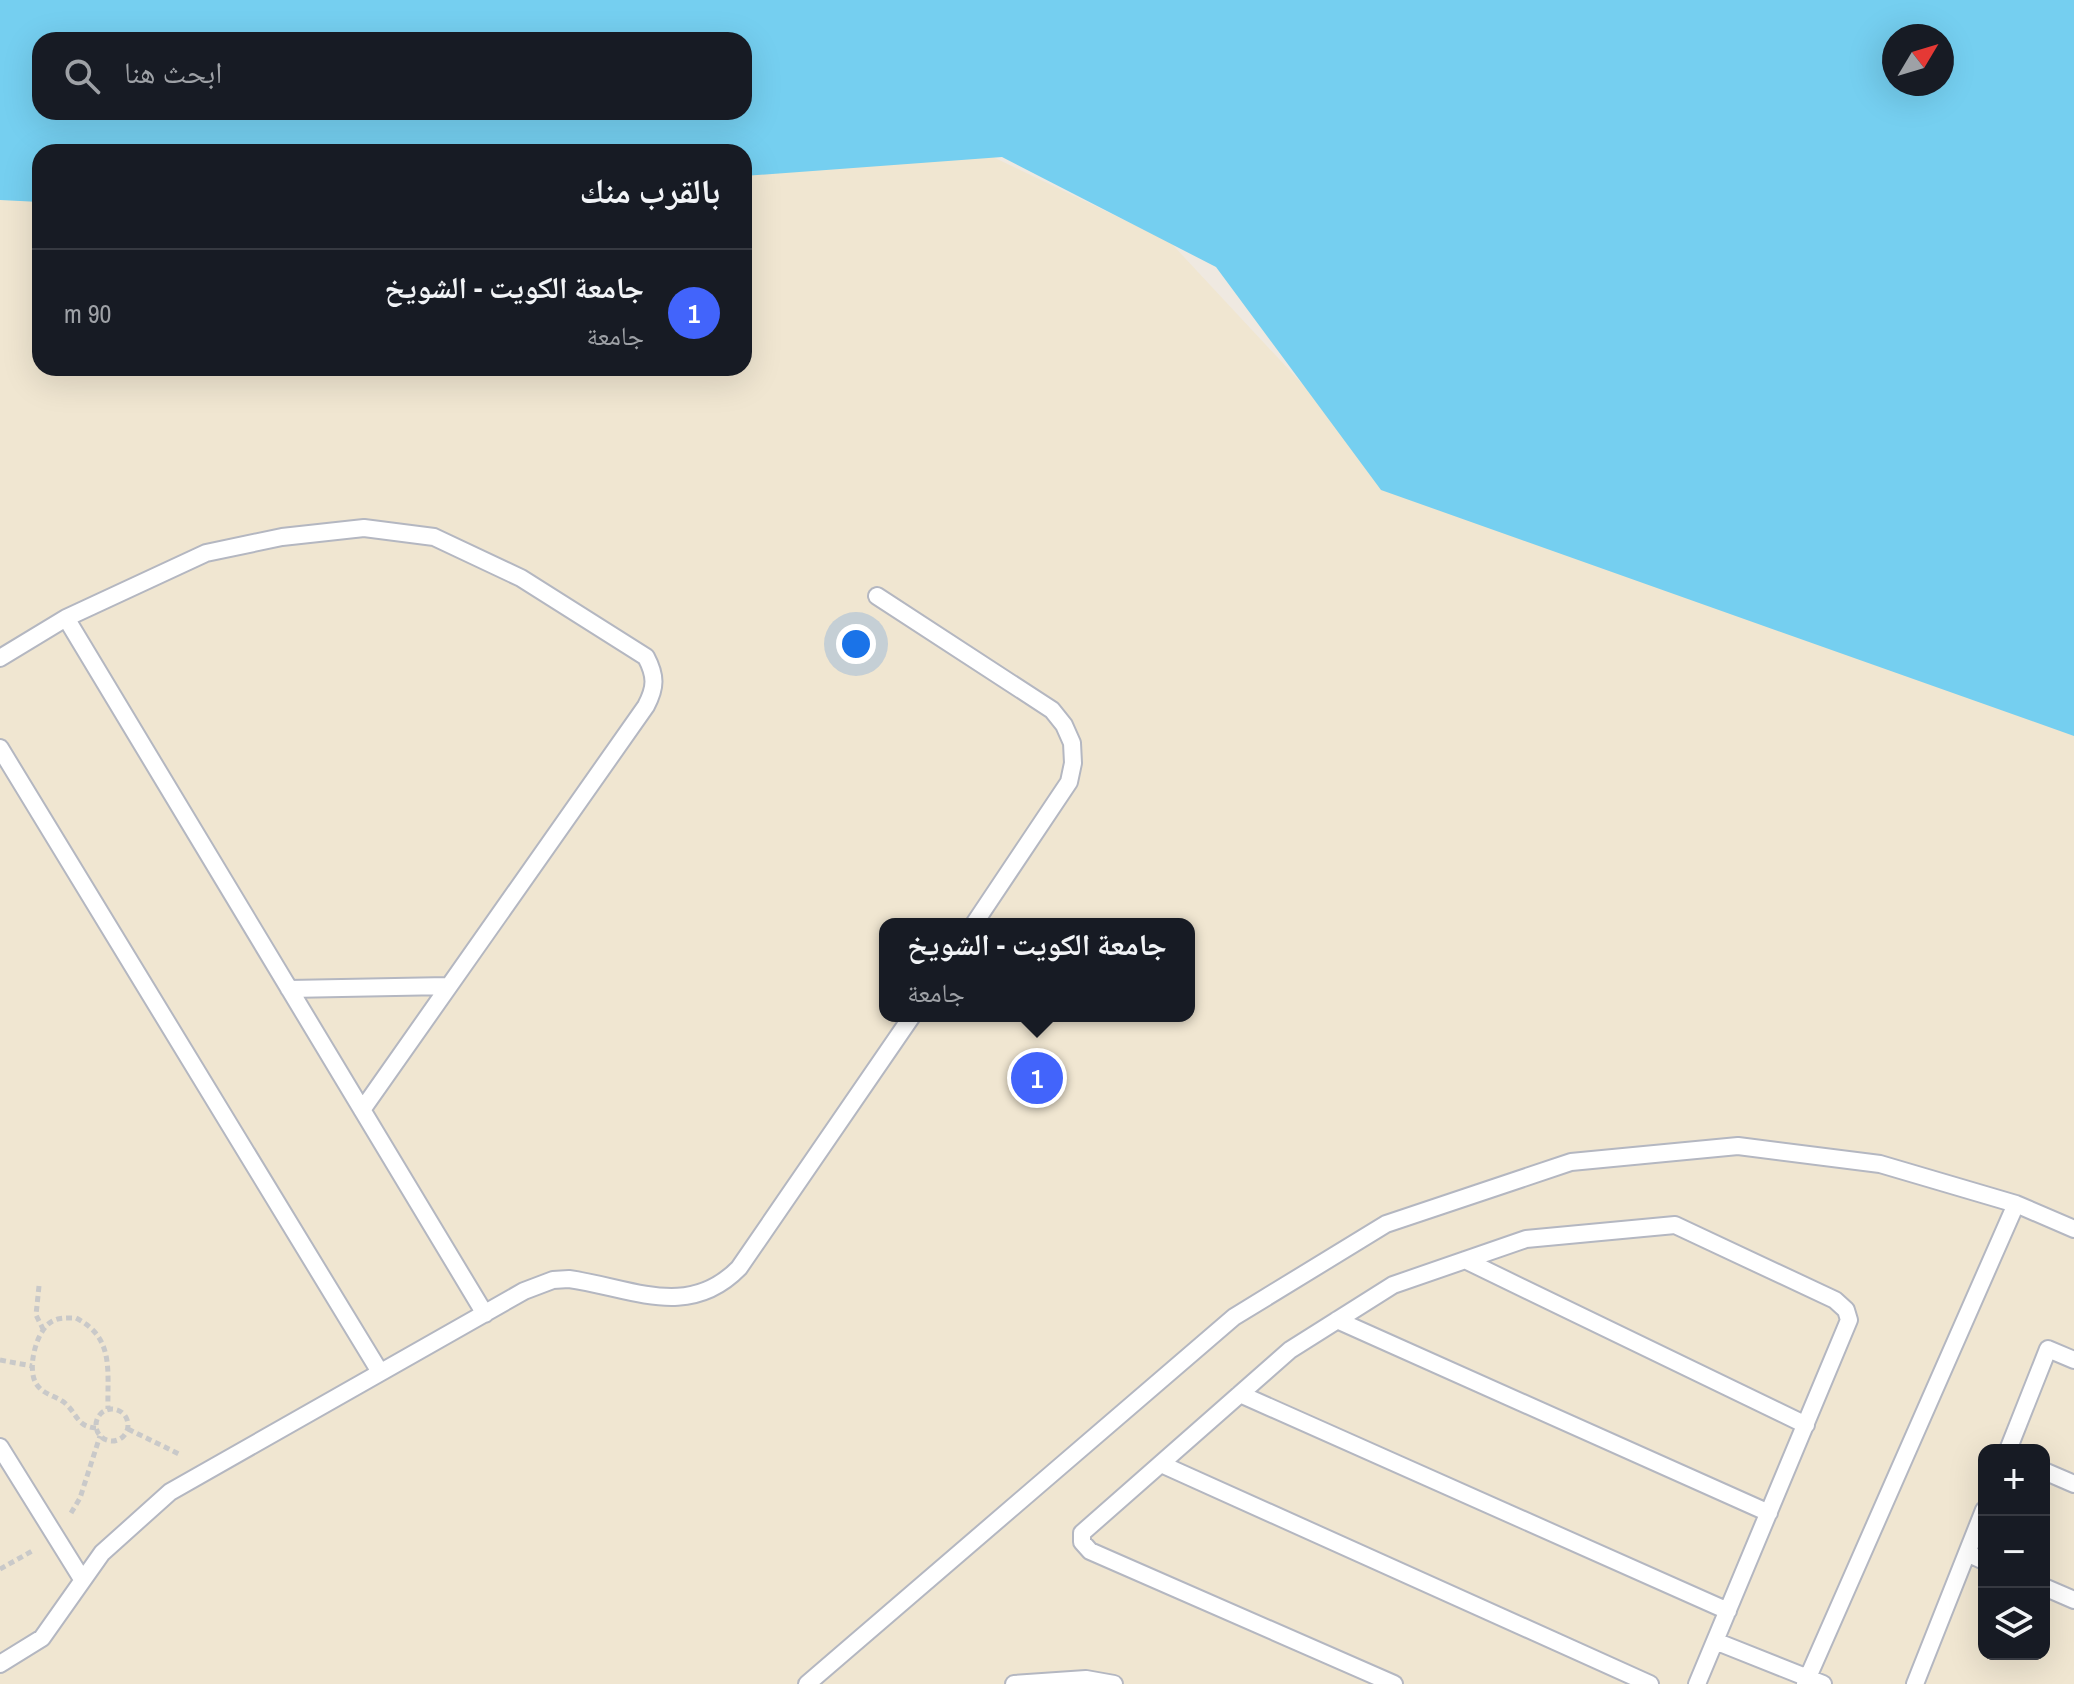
<!DOCTYPE html>
<html lang="ar">
<meta charset="utf-8">
<style>
:root{--surface:#171b24;--page:#242831;--text:#f1f3f6;--muted:#9ea1a6;--line:#363941;--accent:#4264fb}
body{margin:0;font-family:"Archivo Narrow","Noto Naskh Arabic",sans-serif;background:var(--page);color:var(--text);direction:rtl}
.controls{position:absolute;right:24px;bottom:24px;display:grid;overflow:hidden;border-radius:16px;box-shadow:0 8px 32px #0002}
.controls button{width:72px;height:72px;display:grid;place-items:center;padding:0;border:0;border-bottom:2px solid var(--line);background:var(--surface);color:var(--text);font:40px sans-serif}
.compass{position:absolute;left:1882px;top:24px;width:72px;height:72px;border-radius:50%;background:var(--surface);box-shadow:0 8px 32px #0002;rotate:52deg}
.you{position:absolute;left:856px;top:644px;width:28px;height:28px;margin:-20px;border:6px solid #fff;border-radius:50%;background:#1a73e8;box-shadow:0 0 0 12px #1a73e833}
.badge{display:grid;place-items:center;width:52px;height:52px;border-radius:50%;background:var(--accent);color:#fff;font-size:26px;font-weight:700}
.pin{position:absolute;translate:-50% -50%;border:4px solid #fff;box-shadow:0 2px 8px #0006}
.popup{position:absolute;left:879px;top:918px;width:316px;height:104px;box-sizing:border-box;display:grid;place-content:center;border-radius:16px;background:var(--surface);filter:drop-shadow(0 2px 6px #0005);font-size:26px;white-space:nowrap;color:var(--muted)}
.popup b{font-size:30px;color:var(--text)}
.popup::after{content:'';position:absolute;left:50%;top:100%;margin-left:-16px;border:16px solid transparent;border-top-color:var(--surface)}
.list{margin:0;padding:0;list-style:none}
h2{display:flex;justify-content:space-between;align-items:center;height:104px;margin:0;padding:0 32px;font-size:34px}
h2 small{font-size:26px;font-weight:400;color:var(--muted)}
.list li{display:grid;grid-template-columns:52px 1fr auto;gap:24px;align-items:center;box-sizing:border-box;height:128px;padding:0 32px;border-top:2px solid var(--line)}
.list b{display:block;font-size:30px;white-space:nowrap}
.list p{margin:0;font-size:26px;white-space:nowrap;color:var(--muted)}
.list em{font-size:26px;font-style:normal;color:var(--muted)}
.icon{flex:none;width:44px;height:44px;fill:none;stroke:currentColor;stroke-width:2;stroke-linecap:round;stroke-linejoin:round}
.map{position:relative;flex:none;width:2074px;height:1684px;overflow:hidden;direction:ltr}
.search{position:absolute;background:var(--surface);box-shadow:0 8px 32px #0002;left:32px;top:32px;width:720px;height:88px;display:flex;align-items:center;gap:20px;box-sizing:border-box;padding:0 28px;border-radius:24px;color:var(--muted);font-size:30px}
.panel{position:absolute;background:var(--surface);box-shadow:0 8px 32px #0002;left:32px;top:144px;width:720px;height:232px;border-radius:24px;direction:rtl}
.map>svg:first-child{display:block}
.education{fill:#f0e6d1;fill-rule:evenodd}
.water{fill:#75cff0;fill-rule:evenodd}
.lines{fill:none;stroke-linecap:round;stroke-linejoin:round}
.lane-casing{stroke:#b4b7c1;stroke-width:20}
.path{stroke:#c9c9c9;stroke-width:5;stroke-dasharray:6 4;stroke-linecap:butt}
.lane{stroke:#fff;stroke-width:16}
</style>
<div class="map">
<svg width="2074" height="1684" viewBox="0 0 2074 1684">
<rect width="100%" height="100%" fill="#efe9e1"/>
<path class="education" d="M918 121 1170 242 1349 434 2074 706V1684H0V196L40 195V368H744V171ZM885 924H1189V1016H885ZM1984 1450H2044V1654H1984Z"/>
<path class="water" d="M0 0H2074V736L1381 490 1216 267 1002 157 744 176V152H40V202L0 200ZM1894 36H1942V84H1894ZM40 40H744V112H40Z"/>
<g class="lines">
<defs>
<path id="lane" d="M877 596 1052 710 1064 725 1072 743 1073 763 1069 782 974 924
M66 618 485 1314
M0 658 66 618 206 553 282 537 364 528 434 537 521 578 646 657C656 676 656 687 646 706L362 1110
M0 748 380 1372
M289 989 448 986
M1465 1260 1806 1425
M1337 1320 1769 1513
M1240 1394 1728 1611
M0 1447 82 1579
M2008 1450 2048 1349 2074 1360
M1161 1464 1650 1684
M2044 1471 2074 1484
M1967 1553 1984 1561
M2044 1587 2074 1600
M1715 1641 1823 1684
M0 1664 42 1638 102 1553 170 1492 524 1291 553 1280 569 1279C632 1288 688 1320 739 1268L912 1016
M807 1684 1234 1317 1386 1224 1571 1162 1738 1146 1880 1164 2016 1204 2074 1229
M1014 1684 1086 1679 1114 1684
M1394 1684 1090 1551 1082 1542V1533L1290 1350 1393 1285 1526 1239 1675 1225 1835 1300 1846 1310 1849 1320 1697 1684
M1805 1684 2016 1204
M1915 1684 1984 1510"/>
</defs>
<use href="#lane" class="lane-casing"/>
<path class="path" d="M39 1286 36 1315 43 1329
M0 1360 32 1366
M96 1425a16 16 0 1 1 32 0a16 16 0 1 1-32 0Z
M96 1428C79 1427 78 1417 68 1406 59 1396 45 1396 37 1385 26 1370 36 1331 51 1322 59 1317 67 1318 76 1318 115 1338 107 1371 108 1409
M128 1429 181 1455
M71 1513 80 1498 100 1436
M0 1569 34 1550"/>
<use href="#lane" class="lane"/>
</g>
</svg>
<div class="controls">
<button>+</button>
<button>−</button>
<button><svg class="icon" aria-label="layers" viewBox="0 0 24 24"><path d="M12 4l9 5-9 5-9-5zM3 14l9 5 9-5"/></svg></button>
</div>
<svg class="compass" viewBox="-18 -18 36 36"><path d="M0-13l5 13h-10z" fill="#e53935"/><path d="M0 13l5-13h-10z" fill="#9ea1a6"/></svg>
<div class="you"></div>
<div class="pin badge" style="left:1037px;top:1078px">1</div>
<div class="popup"><b>جامعة الكويت - الشويخ</b>جامعة</div>
<div class="search"><svg class="icon" aria-label="search" viewBox="0 0 24 24"><circle cx="10" cy="10" r="6"/><path d="M15 15l6 6"/></svg>ابحث هنا</div>
<section class="panel">
<h2>بالقرب منك<small></small></h2>
<ul class="list">
<li><span class="badge">1</span><div><b>جامعة الكويت - الشويخ</b><p>جامعة</p></div><em>90 m</em></li>
</ul>
</section>
</div>
